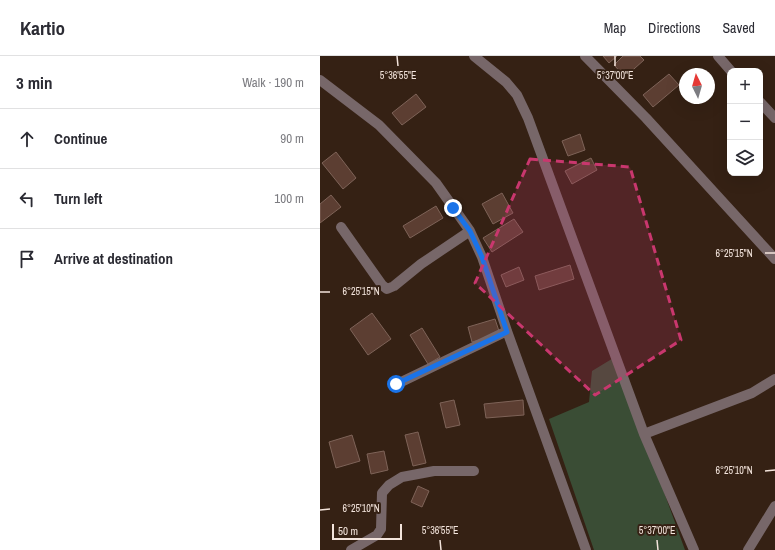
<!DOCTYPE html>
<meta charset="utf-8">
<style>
:root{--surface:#fff;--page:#f7f7f7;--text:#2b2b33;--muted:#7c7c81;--line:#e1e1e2}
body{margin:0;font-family:"Archivo Narrow",sans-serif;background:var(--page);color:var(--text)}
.controls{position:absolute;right:12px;top:12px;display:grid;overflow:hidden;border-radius:8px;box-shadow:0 4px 16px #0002}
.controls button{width:36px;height:36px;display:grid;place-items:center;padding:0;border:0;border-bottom:1px solid var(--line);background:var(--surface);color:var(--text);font:20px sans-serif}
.compass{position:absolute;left:359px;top:12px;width:36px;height:36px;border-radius:50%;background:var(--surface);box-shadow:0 4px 16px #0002;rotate:355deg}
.scale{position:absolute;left:12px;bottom:10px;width:70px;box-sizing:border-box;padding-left:4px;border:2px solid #f3e4dc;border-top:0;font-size:11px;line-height:14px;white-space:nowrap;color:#f3e4dc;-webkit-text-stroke:3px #352114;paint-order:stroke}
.stop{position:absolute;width:12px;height:12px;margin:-9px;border:3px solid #1a73e8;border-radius:50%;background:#fff}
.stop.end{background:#1a73e8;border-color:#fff;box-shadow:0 1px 4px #0008}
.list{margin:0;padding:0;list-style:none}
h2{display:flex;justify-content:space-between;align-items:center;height:52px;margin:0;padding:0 16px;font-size:17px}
h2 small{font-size:13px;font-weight:400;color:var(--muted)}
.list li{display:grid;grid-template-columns:26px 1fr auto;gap:12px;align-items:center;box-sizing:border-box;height:60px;padding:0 16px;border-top:1px solid var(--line)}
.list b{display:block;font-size:15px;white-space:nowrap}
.list em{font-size:13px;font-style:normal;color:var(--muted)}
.icon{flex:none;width:22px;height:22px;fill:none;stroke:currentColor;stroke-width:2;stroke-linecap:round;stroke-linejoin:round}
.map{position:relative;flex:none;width:455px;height:494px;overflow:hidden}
header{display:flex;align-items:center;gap:24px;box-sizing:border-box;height:56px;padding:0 20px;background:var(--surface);border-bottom:1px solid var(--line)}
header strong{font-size:19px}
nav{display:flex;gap:22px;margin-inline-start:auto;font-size:14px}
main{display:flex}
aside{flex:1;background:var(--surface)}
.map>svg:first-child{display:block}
.green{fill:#3a4d35}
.building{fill:#5c3e32;stroke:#7e6358}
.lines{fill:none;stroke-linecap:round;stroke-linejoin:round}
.minor{stroke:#776769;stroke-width:10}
.route{stroke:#1a73e8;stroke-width:5}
.marked{fill:#c9376e;fill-opacity:0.2;stroke:#c9376e;stroke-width:3;stroke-dasharray:8 5;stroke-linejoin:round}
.ticks{fill:none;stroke:#f3e4dc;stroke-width:1.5}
.ticks-label{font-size:10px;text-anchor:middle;fill:#f3e4dc;stroke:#352114;stroke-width:4;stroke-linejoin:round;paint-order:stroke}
</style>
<header>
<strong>Kartio</strong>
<nav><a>Map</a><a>Directions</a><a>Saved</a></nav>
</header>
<main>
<aside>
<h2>3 min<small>Walk · 190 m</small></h2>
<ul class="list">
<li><svg class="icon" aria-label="ahead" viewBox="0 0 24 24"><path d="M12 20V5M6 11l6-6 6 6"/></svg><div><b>Continue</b></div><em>90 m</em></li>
<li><svg class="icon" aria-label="left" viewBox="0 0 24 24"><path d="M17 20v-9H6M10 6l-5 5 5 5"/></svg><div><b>Turn left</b></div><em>100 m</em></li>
<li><svg class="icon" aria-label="arrive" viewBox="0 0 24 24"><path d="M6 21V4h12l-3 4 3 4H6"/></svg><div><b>Arrive at destination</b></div></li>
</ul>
</aside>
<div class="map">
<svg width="455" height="494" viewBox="0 0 455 494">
<rect width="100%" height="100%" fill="#352114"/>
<path class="green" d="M295 301 365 494H274L229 363 269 346 272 315Z"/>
<path class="building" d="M283 0H297L289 7Z
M303 0H320L324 4 305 21 294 9Z
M349 18 359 29 333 51 323 39Z
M96 38 106 51 82 69 72 57Z
M260 78 265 94 248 100 242 85Z
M16 96 36 122 23 133 2 107Z
M271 102 277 114 252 128 245 115Z
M182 137 193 157 173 168 162 148Z
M11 139 21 151 0 167V148Z
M116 150 123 162 90 182 83 170Z
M194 163 203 176 172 196 163 182Z
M250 209 254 223 219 234 215 220Z
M199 211 204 224 186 231 181 219Z
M52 257 71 283 48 299 30 273Z
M175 263 180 278 152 286 148 271Z
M102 272 120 301 108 308 90 279Z
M134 344 140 369 126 372 120 347Z
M203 344 204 359 166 362 164 348Z
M98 376 106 407 93 410 85 379Z
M32 379 40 405 16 412 9 386Z
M64 395 68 414 51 418 47 398Z
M98 430 109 435 102 451 91 446Z"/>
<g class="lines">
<path class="minor" d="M154 0 186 26 197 39 208 62 324 378 374 494
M265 0 326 62 455 203
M398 0 411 15
M0 24 59 69 116 127 150 175 162 201 187 275 266 494
M440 46 455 62
M21 171 62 229 67 233 74 230 101 208 150 175
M77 328 187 275
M324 378 432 337 455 323
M31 494 57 479 61 473 62 437 69 429 82 421 114 415H154
M428 494 455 450"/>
</g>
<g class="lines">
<path class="route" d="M76 328 187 276 162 201 150 175 133 152"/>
</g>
<path class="marked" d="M210 103 310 111 361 284 275 339 155 227Z"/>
<path class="ticks" d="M77 0 78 10M295 0V10M445 197H455M0 236H10M445 415 455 414M0 454 10 453M120 484 121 494M337 484 338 494"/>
<g class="ticks-label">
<text x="78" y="23">5°36'55"E</text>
<text x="295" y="23">5°37'00"E</text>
<text x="414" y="201">6°25'15"N</text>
<text x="41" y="239">6°25'15"N</text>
<text x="414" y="418">6°25'10"N</text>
<text x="41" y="456">6°25'10"N</text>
<text x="120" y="478">5°36'55"E</text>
<text x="337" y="478">5°37'00"E</text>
</g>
</svg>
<div class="controls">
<button>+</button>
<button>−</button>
<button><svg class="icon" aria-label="layers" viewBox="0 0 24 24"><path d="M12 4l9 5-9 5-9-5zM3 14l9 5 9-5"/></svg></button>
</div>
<svg class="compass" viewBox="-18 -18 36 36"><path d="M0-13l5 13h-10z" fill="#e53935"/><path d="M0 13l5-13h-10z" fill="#7c7c81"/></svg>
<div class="scale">50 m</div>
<div class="stop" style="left:76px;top:328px"></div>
<div class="stop end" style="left:133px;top:152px"></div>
</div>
</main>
